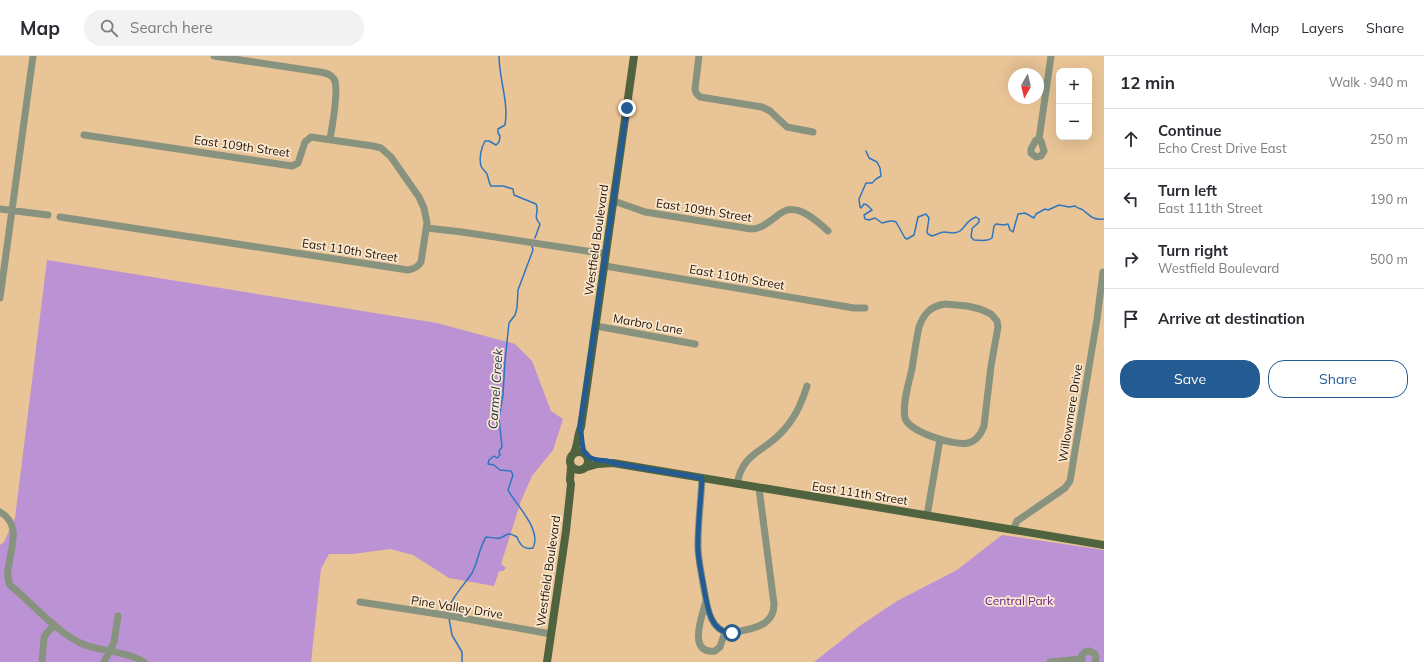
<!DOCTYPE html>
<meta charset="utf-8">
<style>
:root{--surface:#fff;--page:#f2f2f3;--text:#2b2b33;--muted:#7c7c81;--line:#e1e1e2;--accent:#245b93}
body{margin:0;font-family:Mulish,sans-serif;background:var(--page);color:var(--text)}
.controls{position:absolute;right:12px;top:12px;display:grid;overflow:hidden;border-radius:8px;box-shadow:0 4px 16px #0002}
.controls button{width:36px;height:36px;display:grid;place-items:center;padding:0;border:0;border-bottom:1px solid var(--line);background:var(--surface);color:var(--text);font:20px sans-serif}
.compass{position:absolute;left:1008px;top:12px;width:36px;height:36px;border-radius:50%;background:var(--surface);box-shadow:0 4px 16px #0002;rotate:188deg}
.stop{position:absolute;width:12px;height:12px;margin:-9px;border:3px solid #245b93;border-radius:50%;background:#fff}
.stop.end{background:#245b93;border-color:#fff;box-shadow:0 1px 4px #0008}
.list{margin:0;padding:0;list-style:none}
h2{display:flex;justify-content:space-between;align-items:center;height:52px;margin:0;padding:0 16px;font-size:17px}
h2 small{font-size:13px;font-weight:400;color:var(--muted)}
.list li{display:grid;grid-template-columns:26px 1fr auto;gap:12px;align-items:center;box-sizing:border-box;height:60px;padding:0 16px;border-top:1px solid var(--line)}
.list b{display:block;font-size:15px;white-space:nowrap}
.list p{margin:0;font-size:13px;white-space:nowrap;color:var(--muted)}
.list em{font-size:13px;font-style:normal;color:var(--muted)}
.actions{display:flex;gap:8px;padding:12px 16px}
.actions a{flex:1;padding:9px 0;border:1px solid var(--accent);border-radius:16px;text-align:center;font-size:14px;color:var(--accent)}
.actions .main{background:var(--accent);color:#fff}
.icon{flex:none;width:22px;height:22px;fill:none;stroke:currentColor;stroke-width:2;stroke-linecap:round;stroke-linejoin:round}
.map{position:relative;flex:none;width:1104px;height:606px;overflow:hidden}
header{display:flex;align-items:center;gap:24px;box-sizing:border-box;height:56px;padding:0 20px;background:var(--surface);border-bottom:1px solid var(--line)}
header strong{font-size:19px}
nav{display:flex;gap:22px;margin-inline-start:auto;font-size:14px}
.search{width:280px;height:36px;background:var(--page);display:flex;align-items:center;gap:10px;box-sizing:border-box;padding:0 14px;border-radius:22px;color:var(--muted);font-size:15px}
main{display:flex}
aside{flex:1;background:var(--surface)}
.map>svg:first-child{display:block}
.green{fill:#bb93d4}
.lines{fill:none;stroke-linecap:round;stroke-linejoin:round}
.stream{stroke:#2e76c0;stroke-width:1.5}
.minor{stroke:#87937e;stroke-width:7}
.major{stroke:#4f643e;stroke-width:8}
.route{stroke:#245b93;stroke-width:5}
.labels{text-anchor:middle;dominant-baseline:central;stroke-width:3.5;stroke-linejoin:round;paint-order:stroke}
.street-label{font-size:12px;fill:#221504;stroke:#fbe8d1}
.park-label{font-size:12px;fill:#672389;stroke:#fbe8d1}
.water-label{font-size:13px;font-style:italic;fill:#153251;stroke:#fbe8d1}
</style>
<header>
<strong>Map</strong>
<div class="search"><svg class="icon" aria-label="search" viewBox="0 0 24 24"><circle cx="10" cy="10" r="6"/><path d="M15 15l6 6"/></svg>Search here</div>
<nav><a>Map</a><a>Layers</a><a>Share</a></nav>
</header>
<main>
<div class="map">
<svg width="1104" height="606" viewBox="0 0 1104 606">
<rect width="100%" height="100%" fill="#e9c496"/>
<path class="green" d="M47 204 437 267 515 288 532 305 551 355 563 363 553 394 532 420 521 445 501 508 506 512 503 515H499L494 530 449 522 413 499 390 493 353 498H329L321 513 311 606H0V489L4 486 15 462Z
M1002 479 1104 494V606H814L861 569 897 545 957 514Z"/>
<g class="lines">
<path class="stream" d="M499 0C499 23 509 46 505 69L498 73V77L500 80 499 86 496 89 489 85H485C481 92 479 102 481 110 482 113 485 115 487 118 489 123 488 125 491 130H503L513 133 514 139 536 148C540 156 532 160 540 168L535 182
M866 95 869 102 877 106 880 112 881 120 876 123 872 127H866L859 143 860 151 861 152 864 148 867 149 872 154 864 159 865 163 869 164 875 162 882 167C888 166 890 163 896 166L905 182 907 183 914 179 918 161 926 158 929 162 927 176 928 178 932 180C936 179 941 176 944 176 950 176 954 179 960 175 966 170 967 164 976 161L979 163V166C971 175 973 167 971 181L974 184C980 184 987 186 992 182L994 170 996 168 1004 169 1008 168 1010 174 1013 176 1018 158 1025 157 1034 162 1036 158 1045 153 1048 154 1059 149 1069 151 1075 150C1078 153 1080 152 1083 154 1092 161 1092 164 1104 163
M448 558C448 545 465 528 472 517 478 506 479 492 486 481 490 481 497 483 500 482 509 479 506 475 517 481 520 489 524 494 533 492 542 474 517 450 508 434L513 419 511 415 500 414 494 409 488 408 489 404 494 400 497 402 500 399 499 395 502 391 499 362 503 339 505 305 509 267 515 259 517 252 518 234 533 194 532 190
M449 562 452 579 462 596V606"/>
<path class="minor" d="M214 0 320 16C326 17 331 18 334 23 339 32 332 72 330 83
M699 0 695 33 696 37 700 41 762 51 770 55 787 71 813 76
M1039 83 1051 0
M1039 83 1041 85 1044 95 1041 100 1036 101 1031 97V93L1036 84Z
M614 145 645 156 751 173C760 173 766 168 773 163 777 160 781 156 787 154 802 151 818 166 828 175
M0 153 48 159
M60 161 408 214C414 213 418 211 421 206L427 167 424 152 419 141 391 101 381 92 373 90 311 81 305 86 298 107 292 110 84 79
M427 172 462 176 606 198
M605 210 854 252H865
M0 242 33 0
M945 248 967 250 980 253 991 258 997 265 998 271 991 310 984 370C981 378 977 385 968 387 954 390 909 376 905 362 902 348 909 326 912 313 914 299 916 285 919 271 924 257 931 250 945 248Z
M596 270 695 288
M702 422C701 444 698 467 698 489 698 502 701 515 703 528 707 545 707 573 729 577 734 577 740 575 745 574 760 571 774 566 774 548L759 432
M737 428C743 397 760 398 780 378 794 364 801 349 807 330
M0 456C29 472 0 510 10 529 32 547 59 579 85 589 104 596 126 595 144 606
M927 460 940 383
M1013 474 1017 465 1065 432 1070 425 1097 263 1103 216
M706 545C702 560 687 598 715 595L720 591 725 576
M360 546 451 560 551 578
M42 606 44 582 46 578 54 569
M104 606 114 586 118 560
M1050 606 1081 603
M1082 606V599L1085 596 1089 595 1095 598 1096 602 1095 606"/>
<path class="major" d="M570 405a9 9 0 1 1 18 0a9 9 0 1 1-18 0Z
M574 397C578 389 577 380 581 371L587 330 634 0
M587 411 598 408 613 407 1104 489
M547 606 566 475 571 428 570 424 571 410"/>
</g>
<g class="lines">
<path class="route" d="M627 52 580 371C584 386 578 401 598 404 604 405 608 404 613 407L702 422C701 446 697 471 698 495 699 508 702 520 704 532 707 549 710 577 732 577"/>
</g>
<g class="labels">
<g class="street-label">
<text transform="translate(242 90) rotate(8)">East 109th Street</text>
<text transform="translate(704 154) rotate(9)">East 109th Street</text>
<text transform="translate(596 184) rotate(-82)">Westfield Boulevard</text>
<text transform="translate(350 194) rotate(9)">East 110th Street</text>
<text transform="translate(737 221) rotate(10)">East 110th Street</text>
<text transform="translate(648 268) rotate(10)">Marbro Lane</text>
<text transform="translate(1070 357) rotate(-81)">Willowmere Drive</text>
<text transform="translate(860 437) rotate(9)">East 111th Street</text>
<text transform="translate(548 515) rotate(-82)">Westfield Boulevard</text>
<text transform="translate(457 551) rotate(9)">Pine Valley Drive</text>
</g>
<g class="park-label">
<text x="1019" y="544">Central Park</text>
</g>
<g class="water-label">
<text transform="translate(495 333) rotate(-86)">Carmel Creek</text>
</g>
</g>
</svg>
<div class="controls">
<button>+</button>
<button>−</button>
</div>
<svg class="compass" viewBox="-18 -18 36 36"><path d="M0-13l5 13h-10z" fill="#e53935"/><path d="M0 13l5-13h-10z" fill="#7c7c81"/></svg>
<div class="stop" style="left:732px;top:577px"></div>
<div class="stop end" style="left:627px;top:52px"></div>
</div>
<aside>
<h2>12 min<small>Walk · 940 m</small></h2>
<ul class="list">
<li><svg class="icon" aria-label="ahead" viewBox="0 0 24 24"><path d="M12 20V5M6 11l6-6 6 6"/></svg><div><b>Continue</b><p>Echo Crest Drive East</p></div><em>250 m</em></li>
<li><svg class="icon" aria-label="left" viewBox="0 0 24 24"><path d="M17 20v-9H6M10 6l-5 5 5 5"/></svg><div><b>Turn left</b><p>East 111th Street</p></div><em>190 m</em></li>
<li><svg class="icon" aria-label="right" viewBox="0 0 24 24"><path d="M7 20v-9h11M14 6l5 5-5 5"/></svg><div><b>Turn right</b><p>Westfield Boulevard</p></div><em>500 m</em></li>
<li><svg class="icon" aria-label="arrive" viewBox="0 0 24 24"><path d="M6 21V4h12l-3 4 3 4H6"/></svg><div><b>Arrive at destination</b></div></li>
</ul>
<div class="actions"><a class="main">Save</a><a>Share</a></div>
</aside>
</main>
